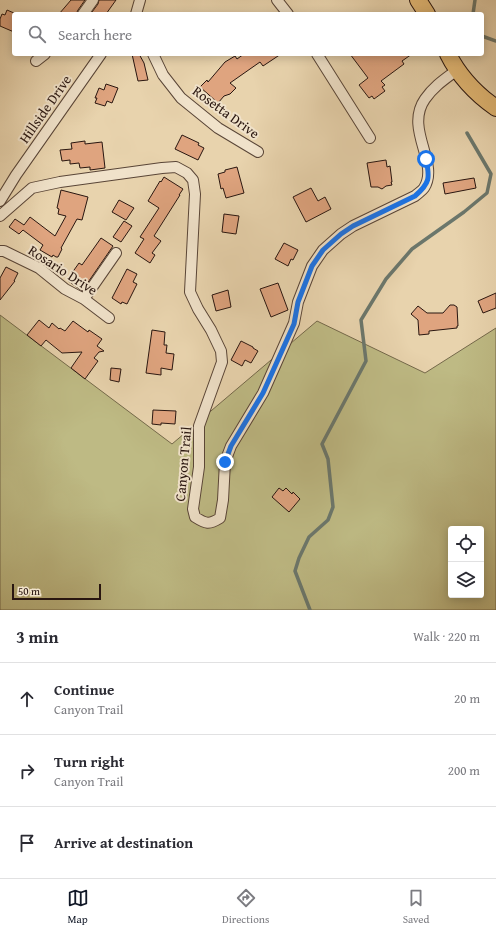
<!DOCTYPE html>
<meta charset="utf-8">
<style>
:root{--surface:#fff;--page:#f7f7f7;--text:#2b2b33;--muted:#7c7c81;--line:#e1e1e2;--accent:#111827}
body{margin:0;font-family:"Gentium Book Plus",serif;background:var(--page);color:var(--text)}
.controls{position:absolute;right:12px;bottom:12px;display:grid;overflow:hidden;border-radius:4px;box-shadow:0 2px 10px #0003}
.controls button{width:36px;height:36px;display:grid;place-items:center;padding:0;border:0;border-bottom:1px solid var(--line);background:var(--surface);color:var(--text);font:20px sans-serif}
.scale{position:absolute;left:12px;bottom:10px;width:89px;box-sizing:border-box;padding-left:4px;border:2px solid #291610;border-top:0;font-size:11px;line-height:14px;white-space:nowrap;color:#291610;-webkit-text-stroke:3px #f0e2ca;paint-order:stroke}
.stop{position:absolute;width:12px;height:12px;margin:-9px;border:3px solid #1a73e8;border-radius:50%;background:#fff}
.stop.end{background:#1a73e8;border-color:#fff;box-shadow:0 1px 4px #0008}
.list{margin:0;padding:0;list-style:none}
h2{display:flex;justify-content:space-between;align-items:center;height:52px;margin:0;padding:0 16px;font-size:17px}
h2 small{font-size:13px;font-weight:400;color:var(--muted)}
.list li{display:grid;grid-template-columns:26px 1fr auto;gap:12px;align-items:center;box-sizing:border-box;height:72px;padding:0 16px;border-top:1px solid var(--line)}
.list b{display:block;font-size:15px;white-space:nowrap}
.list p{margin:0;font-size:13px;white-space:nowrap;color:var(--muted)}
.list em{font-size:13px;font-style:normal;color:var(--muted)}
.icon{flex:none;width:22px;height:22px;fill:none;stroke:currentColor;stroke-width:2;stroke-linecap:round;stroke-linejoin:round}
.map{position:relative;flex:none;width:496px;height:610px;overflow:hidden}
.search{position:absolute;background:var(--surface);box-shadow:0 2px 10px #0003;left:12px;right:12px;top:12px;height:44px;display:flex;align-items:center;gap:10px;box-sizing:border-box;padding:0 14px;border-radius:4px;color:var(--muted);font-size:15px}
.sheet{height:268px;background:var(--surface)}
nav{display:flex;justify-content:space-around;align-items:center;box-sizing:border-box;height:56px;border-top:1px solid var(--line);background:var(--surface);font-size:11px;color:var(--muted)}
nav a{display:grid;justify-items:center;gap:2px}
nav .on{color:var(--accent)}
.map>svg:first-child{display:block}
.green{fill:#beba84;stroke:#74684a;fill-rule:evenodd}
.lines{fill:none;stroke-linecap:round;stroke-linejoin:round}
.stream{stroke:#6b776c;stroke-width:3.5}
.building{fill:#dfa47f;stroke:#291610}
.minor-casing{stroke:#594537;stroke-width:12}
.primary-casing{stroke:#291610;stroke-width:18}
.minor{stroke:#f0e2ca;stroke-width:10}
.primary{stroke:#e4ba76;stroke-width:16}
.route{stroke:#1a73e8;stroke-width:5}
.labels{text-anchor:middle;dominant-baseline:central;stroke-width:4;stroke-linejoin:round;paint-order:stroke}
.street-label{font-size:14px;fill:#291610;stroke:#f0e2ca}
</style>
<div class="map">
<svg width="496" height="610" viewBox="0 0 496 610">
<rect width="100%" height="100%" fill="#e8d3ad"/>
<filter id="stains"><feTurbulence type="fractalNoise" baseFrequency=".005" numOctaves="4"/><feColorMatrix values="0 0 0 0 .2 0 0 0 0 .09 0 0 0 0 .02 0 0 0 .5 -.17"/></filter>
<radialGradient id="worn" r=".72"><stop offset=".6" stop-color="#630" stop-opacity="0"/><stop offset="1" stop-color="#630" stop-opacity=".3"/></radialGradient>
<path class="green" d="M0 315 172 444 317 321 425 373 496 328V610H0ZM451 529H481V595H451Z"/>
<g class="lines">
<path class="stream" d="M473 14 475 0
M482 36 496 41
M310 610 295 571 299 558 309 537 328 520 333 507 328 459 322 444 366 361 361 320 386 279 412 249 464 212 487 193 491 174 467 133"/>
</g>
<path class="building" d="M71 0H85L78 10 76 14H59Z
M99 0H116L106 14H94L92 12 98 4Z
M7 10 14 13V32L0 26V19L2 14 5 15Z
M132 54H139L144 63 148 80 138 81Z
M244 54H281L263 66 260 62 230 83 236 88 230 94 224 96 218 103 200 87 207 80 208 82 225 62 235 56 237 59Z
M350 54H412L402 61 404 64 381 81 385 85 382 87 385 91 374 99 372 96 369 98 359 85 368 78Z
M106 84 118 88 112 103 107 101 105 106 95 103 97 98H95L99 88 104 90Z
M182 135 199 143 198 145 204 148 198 160 175 149Z
M85 141V144L102 142 105 168 90 170V167L80 168 79 163 70 164V160L62 161 60 150 72 149 71 143Z
M386 160 387 167 390 166 392 182H391L392 185 386 186 382 189 378 187H371L367 163Z
M237 167 244 193 226 198 223 188 221 189 218 174 225 172V170Z
M164 177 183 189 179 195H180L154 236 161 241 152 253 155 255 150 263 135 253 144 239 140 237 159 208 148 201 160 181 161 182Z
M474 178 476 188 445 194 443 183Z
M311 188 318 201 325 197 331 209 306 222 293 197Z
M61 190 88 197 82 220 77 219 61 248 62 249 58 257H56L53 255 52 257 40 250 43 245 23 230 19 234 9 227 15 219 24 225 30 217 55 236 66 216 58 214 59 209 57 208Z
M119 200 134 208 126 220 112 212Z
M224 214 239 216 236 234 222 232Z
M124 221 132 226 121 242 113 237Z
M101 238 113 246 82 291 67 280 79 263 82 265Z
M284 243 298 250 293 260 291 259 288 266 275 259Z
M6 267 18 273 14 281H15L0 300V278Z
M127 269 137 274 133 282 137 284 127 304 122 302 121 304 112 298Z
M278 283 288 310 271 317 260 289Z
M228 290 231 307 216 311 212 295Z
M496 293V308L483 313 478 301Z
M450 305H454L457 307 458 326H457V328L429 331V334L419 335 418 320 411 314 418 306 427 313H443Z
M39 320 49 328 52 323 59 329 60 328 65 331 73 321 88 332 89 330 102 339 97 346 104 351 99 352 94 358 98 361 85 379 71 368 82 352 62 353 46 340 41 346 27 335Z
M152 330 165 332 164 345H167L166 353 174 354 172 370 161 368V375L146 373Z
M241 341 253 347V348L258 351 251 363 245 360 242 366 231 360Z
M111 368 121 369 119 382 110 380Z
M153 410 176 411 175 424 161 423V425L152 424Z
M279 488 283 491 286 488 292 494 293 492 300 499 289 512 272 497Z"/>
<g class="lines">
<defs>
<path id="minor" d="M277 0 288 14
M83 14 93 0
M136 14 140 0
M153 54 163 75 181 98 218 128 258 152
M317 54 370 138
M36 61 45 54
M0 201 16 175 101 54
M0 216 32 188 60 182 162 168 176 167 187 173 193 180 195 194 190 292 198 309 211 330 221 351 222 362 199 426V467L193 509 195 517C206 524 209 525 220 518L223 500 225 462 231 446 263 393 294 323 298 302 312 266 323 250 341 234 353 226 415 196C418 193 422 191 424 188 440 163 404 129 425 99 434 86 445 79 457 70
M0 251H4L39 268 65 289 84 299 109 318
M84 299 116 253"/>
<path id="primary" d="M418 0 427 14
M448 54C459 76 476 94 496 108"/>
</defs>
<use href="#minor" class="minor-casing"/>
<use href="#primary" class="primary-casing"/>
<use href="#minor" class="minor"/>
<use href="#primary" class="primary"/>
</g>
<g class="lines">
<path class="route" d="M225 462 231 446 263 393 294 324 298 302 312 266 323 250 341 234 353 226 415 196C430 183 430 178 426 159"/>
</g>
<g class="labels">
<g class="street-label">
<text transform="translate(45 109) rotate(-55)">Hillside Drive</text>
<text transform="translate(226 112) rotate(36)">Rosetta Drive</text>
<text transform="translate(63 270) rotate(33)">Rosario Drive</text>
<text transform="translate(183 464) rotate(-85)">Canyon Trail</text>
</g>
</g>
<rect width="100%" height="100%" filter="url(#stains)"/>
<rect width="100%" height="100%" fill="url(#worn)"/>
</svg>
<div class="controls">
<button><svg class="icon" aria-label="locate" viewBox="0 0 24 24"><circle cx="12" cy="12" r="6"/><path d="M12 2v4M12 18v4M2 12h4M18 12h4"/></svg></button>
<button><svg class="icon" aria-label="layers" viewBox="0 0 24 24"><path d="M12 4l9 5-9 5-9-5zM3 14l9 5 9-5"/></svg></button>
</div>
<div class="scale">50 m</div>
<div class="stop" style="left:426px;top:159px"></div>
<div class="stop end" style="left:225px;top:462px"></div>
<div class="search"><svg class="icon" aria-label="search" viewBox="0 0 24 24"><circle cx="10" cy="10" r="6"/><path d="M15 15l6 6"/></svg>Search here</div>
</div>
<section class="sheet">
<h2>3 min<small>Walk · 220 m</small></h2>
<ul class="list">
<li><svg class="icon" aria-label="ahead" viewBox="0 0 24 24"><path d="M12 20V5M6 11l6-6 6 6"/></svg><div><b>Continue</b><p>Canyon Trail</p></div><em>20 m</em></li>
<li><svg class="icon" aria-label="right" viewBox="0 0 24 24"><path d="M7 20v-9h11M14 6l5 5-5 5"/></svg><div><b>Turn right</b><p>Canyon Trail</p></div><em>200 m</em></li>
<li><svg class="icon" aria-label="arrive" viewBox="0 0 24 24"><path d="M6 21V4h12l-3 4 3 4H6"/></svg><div><b>Arrive at destination</b></div></li>
</ul>
</section>
<nav>
<a class="on"><svg class="icon" aria-label="map" viewBox="0 0 24 24"><path d="M3 6l6-2 6 2 6-2v14l-6 2-6-2-6 2zM9 4v14M15 6v14"/></svg>Map</a>
<a><svg class="icon" aria-label="directions" viewBox="0 0 24 24"><path d="M12 3l9 9-9 9-9-9zM9 14v-3h6M13 9l2 2-2 2"/></svg>Directions</a>
<a><svg class="icon" aria-label="saved" viewBox="0 0 24 24"><path d="M7 4h10v16l-5-4-5 4z"/></svg>Saved</a>
</nav>
